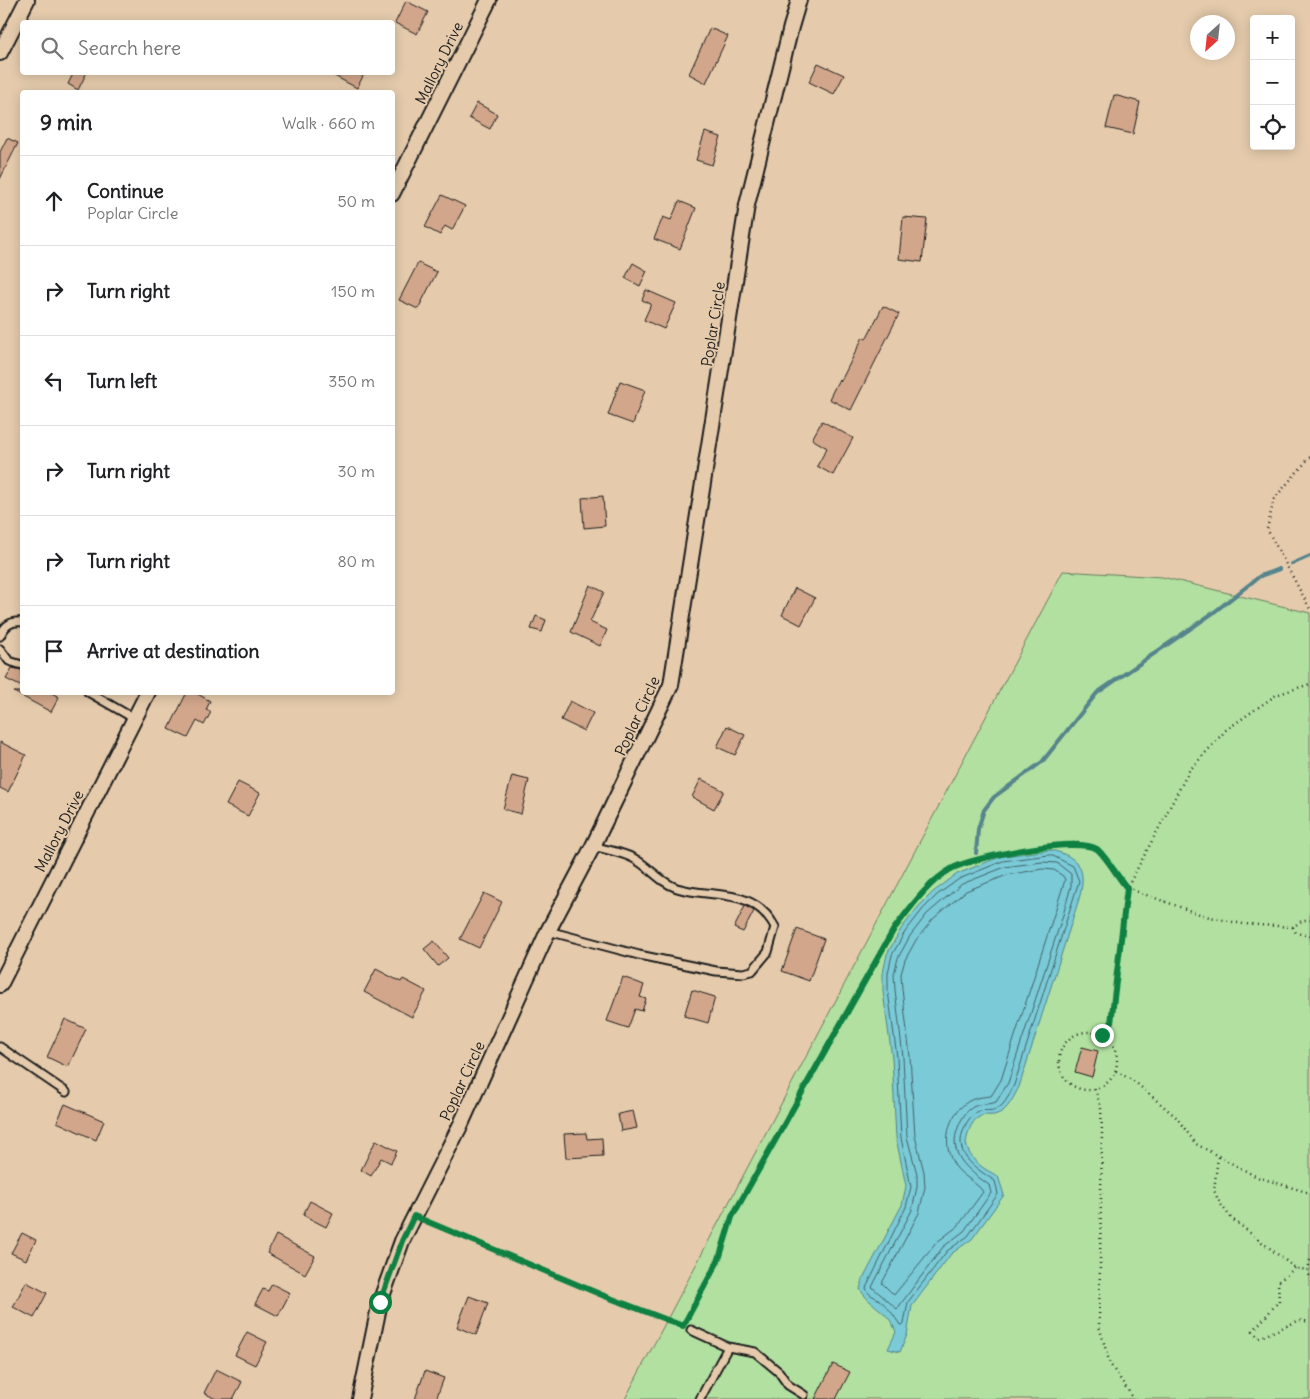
<!DOCTYPE html>
<meta charset="utf-8">
<style>
:root{--surface:#fff;--page:#f6f6f6;--text:#202124;--muted:#757577;--line:#e0e0e0}
body{margin:0;font-family:Delius,sans-serif;background:var(--page);color:var(--text)}
.controls{position:absolute;right:15px;top:15px;display:grid;overflow:hidden;border-radius:5px;box-shadow:0 2px 12px #0003}
.controls button{width:45px;height:45px;display:grid;place-items:center;padding:0;border:0;border-bottom:1px solid var(--line);background:var(--surface);color:var(--text);font:25px sans-serif}
.compass{position:absolute;left:1190px;top:15px;width:45px;height:45px;border-radius:50%;background:var(--surface);box-shadow:0 2px 12px #0003;rotate:207deg}
.stop{position:absolute;width:15px;height:15px;margin:-11px;border:4px solid #0b8043;border-radius:50%;background:#fff}
.stop.end{background:#0b8043;border-color:#fff;box-shadow:0 1px 5px #0008}
.list{margin:0;padding:0;list-style:none}
h2{display:flex;justify-content:space-between;align-items:center;height:65px;margin:0;padding:0 20px;font-size:21px}
h2 small{font-size:16px;font-weight:400;color:var(--muted)}
.list li{display:grid;grid-template-columns:32px 1fr auto;gap:15px;align-items:center;box-sizing:border-box;height:90px;padding:0 20px;border-top:1px solid var(--line)}
.list b{display:block;font-size:19px;white-space:nowrap}
.list p{margin:0;font-size:16px;white-space:nowrap;color:var(--muted)}
.list em{font-size:16px;font-style:normal;color:var(--muted)}
.icon{flex:none;width:28px;height:28px;fill:none;stroke:currentColor;stroke-width:2;stroke-linecap:round;stroke-linejoin:round}
.map{position:relative;flex:none;width:1310px;height:1399px;overflow:hidden}
.search{position:absolute;background:var(--surface);box-shadow:0 2px 12px #0003;left:20px;top:20px;width:375px;height:55px;display:flex;align-items:center;gap:12px;box-sizing:border-box;padding:0 18px;border-radius:5px;color:var(--muted);font-size:19px}
.panel{position:absolute;background:var(--surface);box-shadow:0 2px 12px #0003;left:20px;top:90px;width:375px;height:605px;border-radius:5px}
.map>svg:first-child{display:block}
.green{fill:#b1e0a0;stroke:#667e5e}
.water{fill:#7acad7;stroke:#54848c}
.lines{fill:none;stroke-linecap:round;stroke-linejoin:round}
.shore{stroke:#426267;stroke-width:1}
.stream{stroke:#54848c;stroke-width:4}
.building{fill:#d2a68b;stroke:#1c1c1c}
.service-casing{stroke:#1c1c1c;stroke-width:11}
.minor-casing{stroke:#1c1c1c;stroke-width:18}
.path{stroke:#1c1c1c;stroke-width:2.5;stroke-dasharray:1 4;stroke-linecap:butt}
.service{stroke:#e5cbac;stroke-width:7}
.minor{stroke:#e5cbac;stroke-width:14}
.route{stroke:#0b8043;stroke-width:6}
.labels{text-anchor:middle;dominant-baseline:central;stroke-width:4;stroke-linejoin:round;paint-order:stroke}
.street-label{font-size:15px;fill:#1c1c1c;stroke:#e5cbac}
</style>
<div class="map">
<svg width="1310" height="1399" viewBox="0 0 1310 1399">
<rect width="100%" height="100%" fill="#e5cbac"/>
<filter id="ink" filterUnits="userSpaceOnUse"><feTurbulence type="fractalNoise" baseFrequency=".02" numOctaves="2"/><feDisplacementMap in="SourceGraphic" scale="10" xChannelSelector="R" yChannelSelector="G"/><feConvolveMatrix kernelMatrix="1 2 1 2 8 2 1 2 1" color-interpolation-filters="sRGB"/></filter>
<g filter="url(#ink)">
<path class="green" d="M1063 571 1162 577 1310 613V1399H625Z"/>
<path class="water" d="M1051 850C1081 857 1087 871 1079 899L1019 1087C1014 1096 1008 1111 997 1114 993 1116 989 1115 985 1115 972 1117 968 1131 966 1143 969 1160 983 1169 998 1176L1004 1195 972 1239 951 1254 912 1306 907 1335 900 1352 888 1349 896 1332C888 1309 870 1307 860 1289L863 1279 902 1205 906 1186 896 1138 892 1058 883 992V973L887 954 901 929 919 906 933 892 957 874 1002 856Z"/>
<g class="lines">
<path class="shore" d="M1051 855 1073 866 1079 881 1014 1085C1010 1093 1005 1106 996 1109 990 1112 983 1109 977 1112 970 1116 966 1123 963 1131 954 1156 977 1169 995 1181L998 1194 968 1236 947 1251 908 1302 904 1324 900 1325C895 1317 887 1305 878 1299 872 1295 869 1296 866 1288L906 1207 911 1187 901 1138 897 1057 888 991V973L892 955 905 932 923 909 937 895 959 879 1003 861Z
M1043 862 1057 863 1071 874V886L1063 915 1008 1083 996 1102C989 1105 981 1103 973 1107 966 1111 962 1118 959 1125 946 1154 968 1170 989 1185L991 1193 964 1231 943 1247 897 1309 872 1287 912 1210 917 1187V1174L907 1137 903 1057 895 990 894 974 898 958 910 936 927 914 962 884 1005 867Z
M1043 869 1054 870 1063 876 1065 880 1001 1080 991 1096C984 1097 976 1097 969 1101 947 1114 941 1145 955 1166 962 1176 979 1184 983 1192L958 1226 937 1242 894 1295 882 1283 919 1213 925 1187 924 1172 915 1136 910 1056 902 989 901 974 905 960 916 940 933 919 966 891 1007 875Z"/>
<path class="stream" d="M1292 564 1310 556
M976 853 978 829 984 810 994 797 1042 762 1097 693 1213 613 1260 576 1279 569"/>
</g>
<path class="building" d="M406 1 428 12 417 34 395 23Z
M710 28 728 36 706 83 689 74Z
M818 63 844 75 834 94 809 82Z
M74 72H87L78 90 68 84Z
M327 72H365L357 88Z
M1114 95 1140 102 1133 134 1106 128Z
M477 103 497 114 490 129 469 118Z
M705 132 721 137 712 165 696 160Z
M7 138 18 143 0 179V152Z
M442 195 465 206 452 230 445 226 440 235 425 227Z
M679 201 696 208 680 249 654 239 663 217 671 220Z
M903 217 927 219 922 262 899 259Z
M418 263 437 272 418 309 399 300Z
M633 263 647 271 640 286 625 278Z
M646 290 676 303 664 329 644 320 651 304 642 300Z
M883 306 899 314 851 410 829 399 839 379 841 381 863 337 866 339Z
M620 381 645 390 633 424 608 415Z
M822 421 853 438 833 475 817 466 827 448 812 439Z
M603 496 605 526 584 528 582 498Z
M590 585 604 592 590 622 607 630 600 646 571 632Z
M795 588 815 598 801 625 782 615Z
M536 616 546 620 542 632 531 629Z
M12 668 22 670V687L6 679Z
M14 692H50L59 697 51 712Z
M187 692H194L210 701 206 710 211 712 204 725 197 721 188 738 169 729Z
M570 701 593 713 584 731 561 720Z
M727 726 745 735 735 755 717 747Z
M0 742 26 755 8 792 0 788Z
M512 776 529 780 521 814 503 809Z
M701 779 724 791 714 809 692 797Z
M238 782 260 793 248 816 226 805Z
M484 893 502 902 479 948 460 939Z
M745 906 754 911 743 932 734 928Z
M797 929 824 939 809 981 782 971Z
M434 941 448 958 438 966 424 949Z
M376 969 401 982 403 979 426 991 412 1017 364 992Z
M623 977 644 985 640 997 646 999 642 1011 635 1009 628 1028 607 1021Z
M692 990 715 997 708 1023 684 1016Z
M65 1019 86 1029 68 1067 47 1057Z
M1082 1047 1098 1051 1092 1077 1075 1072Z
M65 1104 104 1121 96 1140 57 1122Z
M633 1111 637 1128 621 1131 618 1114Z
M586 1133 587 1139 602 1138 603 1156 566 1158 564 1134Z
M376 1140 397 1151 391 1163 381 1158 371 1176 361 1170Z
M310 1201 333 1213 326 1227 303 1215Z
M22 1233 36 1240 26 1260 11 1253Z
M276 1235 315 1256 305 1274 267 1253Z
M26 1282 47 1293 34 1318 13 1307Z
M272 1284 290 1293 278 1316 255 1304 263 1289 268 1291Z
M469 1296 488 1303 476 1335 457 1327Z
M247 1332 267 1342 255 1365 235 1355Z
M833 1364 850 1372 836 1399H815Z
M216 1369 242 1382 233 1399H216L204 1393Z
M425 1371 444 1378 436 1399H415Z"/>
<g class="lines">
<defs>
<path id="service" d="M0 636C5 625 11 621 22 622
M0 649 9 661 22 665
M88 692 135 719
M548 931 639 955 716 971 743 973 752 971 768 952 775 927C753 886 713 899 677 888 659 882 649 866 633 858 621 852 606 850 593 846
M0 1047 66 1092
M691 1330 728 1347 700 1399
M728 1347 755 1352 779 1372 788 1385 804 1395"/>
<path id="minor" d="M0 53 27 0
M392 194 489 0
M0 985 148 692
M360 1399 380 1302 402 1241 461 1124 548 931 593 846 671 685 747 205 791 27 799 0"/>
</defs>
<use href="#service" class="service-casing"/>
<use href="#minor" class="minor-casing"/>
<path class="path" d="M1310 457 1274 499 1267 529 1310 609
M1293 927 1296 933 1310 936
M1059 1061a29 29 0 1 1 58 0a29 29 0 1 1-58 0Z
M1109 1040 1127 888 1189 771 1226 730 1276 695 1310 684
M1116 1071 1135 1082 1176 1117 1196 1144 1257 1177 1310 1193
M1095 1089 1101 1108 1102 1132 1099 1326 1110 1364 1134 1399
M1218 1157 1214 1190 1219 1202 1231 1218 1295 1268 1308 1270
M427 1222 602 1295 683 1326
M1310 1260 1308 1270 1310 1279
M1295 1268 1278 1282 1279 1301 1253 1331 1259 1338 1300 1320 1310 1322
M685 1323 719 1259 732 1217 894 929 926 888 953 868 1020 850 1077 843 1097 849 1127 888 1205 916 1243 924 1293 927 1303 920H1310"/>
<use href="#service" class="service"/>
<use href="#minor" class="minor"/>
</g>
</g>
<g class="lines" filter="url(#ink)">
<path class="route" d="M380 1302 402 1241 414 1216 602 1295 683 1326 719 1259 732 1217 894 929C911 907 927 883 951 869 972 857 1077 836 1097 849 1106 856 1119 879 1127 888L1109 1040 1102 1035"/>
</g>
<g class="labels">
<g class="street-label">
<text transform="translate(439 63) rotate(-64)">Mallory Drive</text>
<text transform="translate(713 324) rotate(-81)">Poplar Circle</text>
<text transform="translate(637 716) rotate(-65)">Poplar Circle</text>
<text transform="translate(59 831) rotate(-63)">Mallory Drive</text>
<text transform="translate(462 1081) rotate(-65)">Poplar Circle</text>
</g>
</g>
</svg>
<div class="controls">
<button>+</button>
<button>−</button>
<button><svg class="icon" aria-label="locate" viewBox="0 0 24 24"><circle cx="12" cy="12" r="6"/><path d="M12 2v4M12 18v4M2 12h4M18 12h4"/></svg></button>
</div>
<svg class="compass" viewBox="-18 -18 36 36"><path d="M0-13l5 13h-10z" fill="#e53935"/><path d="M0 13l5-13h-10z" fill="#757577"/></svg>
<div class="stop" style="left:380px;top:1302px"></div>
<div class="stop end" style="left:1102px;top:1035px"></div>
<div class="search"><svg class="icon" aria-label="search" viewBox="0 0 24 24"><circle cx="10" cy="10" r="6"/><path d="M15 15l6 6"/></svg>Search here</div>
<section class="panel">
<h2>9 min<small>Walk · 660 m</small></h2>
<ul class="list">
<li><svg class="icon" aria-label="ahead" viewBox="0 0 24 24"><path d="M12 20V5M6 11l6-6 6 6"/></svg><div><b>Continue</b><p>Poplar Circle</p></div><em>50 m</em></li>
<li><svg class="icon" aria-label="right" viewBox="0 0 24 24"><path d="M7 20v-9h11M14 6l5 5-5 5"/></svg><div><b>Turn right</b></div><em>150 m</em></li>
<li><svg class="icon" aria-label="left" viewBox="0 0 24 24"><path d="M17 20v-9H6M10 6l-5 5 5 5"/></svg><div><b>Turn left</b></div><em>350 m</em></li>
<li><svg class="icon" aria-label="right" viewBox="0 0 24 24"><path d="M7 20v-9h11M14 6l5 5-5 5"/></svg><div><b>Turn right</b></div><em>30 m</em></li>
<li><svg class="icon" aria-label="right" viewBox="0 0 24 24"><path d="M7 20v-9h11M14 6l5 5-5 5"/></svg><div><b>Turn right</b></div><em>80 m</em></li>
<li><svg class="icon" aria-label="arrive" viewBox="0 0 24 24"><path d="M6 21V4h12l-3 4 3 4H6"/></svg><div><b>Arrive at destination</b></div></li>
</ul>
</section>
</div>
